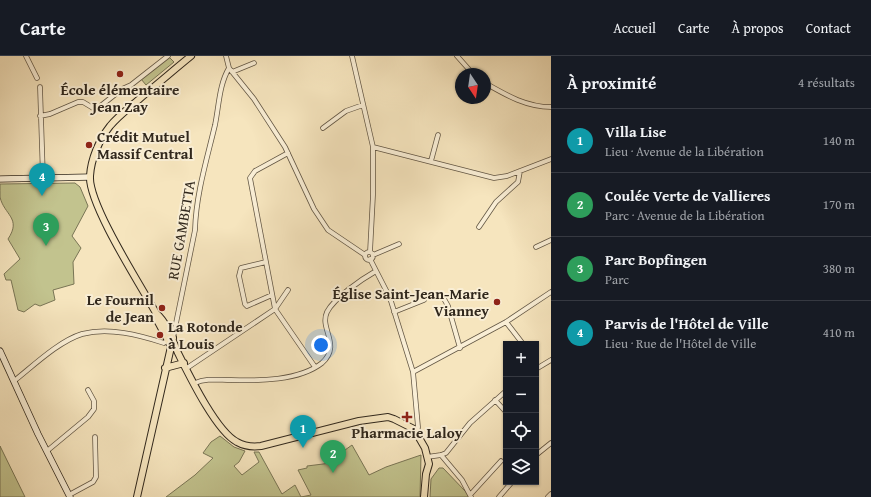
<!DOCTYPE html>
<html lang="fr">
<meta charset="utf-8">
<style>
:root{--surface:#171b24;--page:#242831;--text:#f1f3f6;--muted:#9ea1a6;--line:#363941;--accent:#0b8043}
body{margin:0;font-family:"Gentium Book Plus",serif;background:var(--page);color:var(--text)}
.controls{position:absolute;right:12px;bottom:12px;display:grid;overflow:hidden;border-radius:0px;box-shadow:0 1px 3px #0004}
.controls button{width:36px;height:36px;display:grid;place-items:center;padding:0;border:0;border-bottom:1px solid var(--line);background:var(--surface);color:var(--text);font:20px sans-serif}
.compass{position:absolute;left:455px;top:12px;width:36px;height:36px;border-radius:50%;background:var(--surface);box-shadow:0 1px 3px #0004;rotate:167deg}
.you{position:absolute;left:321px;top:289px;width:14px;height:14px;margin:-10px;border:3px solid #fff;border-radius:50%;background:#1a73e8;box-shadow:0 0 0 6px #1a73e833}
.badge{display:grid;place-items:center;width:26px;height:26px;border-radius:50%;background:var(--accent);color:#fff;font-size:13px;font-weight:700}
.pin{position:absolute;translate:-50% -33px;filter:drop-shadow(0 1px 2px #0008)}
.pin::after{content:'';position:absolute;top:21px;width:14px;height:12px;background:inherit;clip-path:polygon(0 0,100% 0,50% 100%)}
.list{margin:0;padding:0;list-style:none}
h2{display:flex;justify-content:space-between;align-items:center;height:52px;margin:0;padding:0 16px;font-size:17px}
h2 small{font-size:13px;font-weight:400;color:var(--muted)}
.list li{display:grid;grid-template-columns:26px 1fr auto;gap:12px;align-items:center;box-sizing:border-box;height:64px;padding:0 16px;border-top:1px solid var(--line)}
.list b{display:block;font-size:15px;white-space:nowrap}
.list p{margin:0;font-size:13px;white-space:nowrap;color:var(--muted)}
.list em{font-size:13px;font-style:normal;color:var(--muted)}
.icon{flex:none;width:22px;height:22px;fill:none;stroke:currentColor;stroke-width:2;stroke-linecap:round;stroke-linejoin:round}
.map{position:relative;flex:none;width:551px;height:441px;overflow:hidden}
header{display:flex;align-items:center;gap:24px;box-sizing:border-box;height:56px;padding:0 20px;background:var(--surface);border-bottom:1px solid var(--line)}
header strong{font-size:19px}
nav{display:flex;gap:22px;margin-inline-start:auto;font-size:14px}
main{display:flex}
aside{flex:1;background:var(--surface)}
.map>svg:first-child{display:block}
.green{fill:#c2c38e;stroke:#797555}
.lines{fill:none;stroke-linecap:round;stroke-linejoin:round}
.street-casing{stroke:#625644;stroke-width:5.5}
.secondary-casing{stroke:#30271c;stroke-width:7}
.primary-casing{stroke:#30271c;stroke-width:8}
.street{stroke:#f9eed5;stroke-width:4}
.secondary{stroke:#f9eed5;stroke-width:5.5}
.primary{stroke:#f6e5be;stroke-width:6}
.poi-dot{fill:#8f2418;stroke:#f9eed5;stroke-width:1.5}
.labels{text-anchor:middle;dominant-baseline:central;stroke-width:4;stroke-linejoin:round;paint-order:stroke}
.poi-label{font-size:15px;font-weight:bold;fill:#30271c;stroke:#f9eed5}
.street-label{font-size:15px;fill:#30271c;stroke:#f9eed5}
</style>
<header>
<strong>Carte</strong>
<nav><a>Accueil</a><a>Carte</a><a>À propos</a><a>Contact</a></nav>
</header>
<main>
<div class="map">
<svg width="551" height="441" viewBox="0 0 551 441">
<rect width="100%" height="100%" fill="#f6e5be"/>
<filter id="stains"><feTurbulence type="fractalNoise" baseFrequency=".005" numOctaves="4"/><feColorMatrix values="0 0 0 0 .2 0 0 0 0 .09 0 0 0 0 .02 0 0 0 .5 -.17"/></filter>
<radialGradient id="worn" r=".72"><stop offset=".6" stop-color="#630" stop-opacity="0"/><stop offset="1" stop-color="#630" stop-opacity=".3"/></radialGradient>
<path class="green" d="M168 0 174 6 146 29 141 23Z
M75 127 80 131 88 150 72 180 81 192 73 206 74 228 53 234 55 244 40 250 35 248 24 256 18 254 11 224H6L4 218 20 203 8 183C22 162 4 159 0 141 0 137 0 132 0 128Z
M220 380 234 391 245 395 239 406 234 410 242 419 259 406 254 396H259L282 438 295 429 301 441 311 439 298 414 307 412V410L331 407V404L352 389 369 419 386 411 421 399 420 441H166L195 419 213 402 203 397 211 386Z
M0 390 25 441H0Z
M439 412H443L466 436 469 441H430L431 423Z"/>
<g class="lines">
<defs>
<path id="street" d="M26 0 37 22
M226 0 229 12 254 43 285 91 314 153 328 174 365 199
M352 0 373 91V139L370 196
M457 0 473 18
M232 16 254 7
M485 27C506 39 526 51 551 51
M40 31 43 122
M40 60 50 58 78 46H83L93 52H98L122 33 131 29 168 0
M323 72 346 55 363 49
M373 91 494 122 507 120 551 103
M288 97 255 115 250 122 275 253 315 311
M431 105 438 79
M479 171 496 146 518 126 520 115
M536 191 551 184
M365 200a4 4 0 1 1 8 0a4 4 0 1 1-8 0Z
M373 199 399 188
M370 203 390 242 413 316 418 371 417 378
M266 206 241 212 239 220 245 248 247 250 272 239
M443 241 448 250 460 292
M394 256 424 244
M506 266 523 288
M173 282 195 174C196 138 207 103 215 69 219 50 219 29 229 12
M187 312 275 253 288 234
M536 313 551 304
M413 316 506 266 551 236
M14 325C33 310 59 285 82 278 109 271 139 279 164 287L168 284
M195 327C206 322 218 324 231 324 258 325 299 325 322 307 342 289 319 273 327 256 334 242 362 223 376 215
M495 344 506 356
M47 395 88 361 94 353V345L88 334
M441 399 462 424 471 441
M536 399 551 387
M427 401 441 399 446 397 470 367 506 335
M69 439 93 426 96 421 95 381
M470 439 501 405
M499 441 512 426
M548 441 551 438"/>
<path id="secondary" d="M0 123 90 121
M0 295 38 378 70 441"/>
<path id="primary" d="M191 0C175 13 160 26 144 39 133 49 120 58 110 70 99 84 91 103 90 120 88 148 141 230 156 257 168 268 172 283 178 297 189 319 216 375 237 386 244 390 253 391 261 390L359 365 388 361 394 363 414 373 425 392 429 408 426 418 424 441
M156 257 157 264 171 290
M165 312 184 307
M137 441 173 282"/>
</defs>
<use href="#street" class="street-casing"/>
<use href="#secondary" class="secondary-casing"/>
<use href="#primary" class="primary-casing"/>
<use href="#street" class="street"/>
<use href="#secondary" class="secondary"/>
<use href="#primary" class="primary"/>
</g>
<g class="poi-dot">
<circle cx="120" cy="18" r="4"/>
<circle cx="89" cy="89" r="4"/>
<circle cx="497" cy="246" r="4"/>
<circle cx="162" cy="252" r="4"/>
<circle cx="160" cy="279" r="4"/>
<path d="M405 355h4v4h4v4h-4v4h-4v-4h-4v-4h4z"/>
</g>
<g class="labels">
<g class="poi-label">
<text x="120" y="33">École élémentaire<tspan x="120" dy="17">Jean Zay</tspan></text>
<text x="97" y="80" text-anchor="start">Crédit Mutuel<tspan x="97" dy="17">Massif Central</tspan></text>
<text x="489" y="237" text-anchor="end">Église Saint-Jean-Marie<tspan x="489" dy="17">Vianney</tspan></text>
<text x="154" y="243" text-anchor="end">Le Fournil<tspan x="154" dy="17">de Jean</tspan></text>
<text x="168" y="270" text-anchor="start">La Rotonde<tspan x="168" dy="17">à Louis</tspan></text>
<text x="407" y="376">Pharmacie Laloy</text>
</g>
<g class="street-label">
<text transform="translate(181 174) rotate(-80)">RUE GAMBETTA</text>
</g>
</g>
<rect width="100%" height="100%" filter="url(#stains)"/>
<rect width="100%" height="100%" fill="url(#worn)"/>
</svg>
<div class="controls">
<button>+</button>
<button>−</button>
<button><svg class="icon" aria-label="locate" viewBox="0 0 24 24"><circle cx="12" cy="12" r="6"/><path d="M12 2v4M12 18v4M2 12h4M18 12h4"/></svg></button>
<button><svg class="icon" aria-label="layers" viewBox="0 0 24 24"><path d="M12 4l9 5-9 5-9-5zM3 14l9 5 9-5"/></svg></button>
</div>
<svg class="compass" viewBox="-18 -18 36 36"><path d="M0-13l5 13h-10z" fill="#e53935"/><path d="M0 13l5-13h-10z" fill="#9ea1a6"/></svg>
<div class="you"></div>
<div class="pin badge" style="left:303px;top:392px;background:#0f9aa8">1</div>
<div class="pin badge" style="left:333px;top:417px;background:#2e9e5b">2</div>
<div class="pin badge" style="left:46px;top:190px;background:#2e9e5b">3</div>
<div class="pin badge" style="left:42px;top:140px;background:#0f9aa8">4</div>
</div>
<aside>
<h2>À proximité<small>4 résultats</small></h2>
<ul class="list">
<li><span class="badge" style="background:#0f9aa8">1</span><div><b>Villa Lise</b><p>Lieu · Avenue de la Libération</p></div><em>140 m</em></li>
<li><span class="badge" style="background:#2e9e5b">2</span><div><b>Coulée Verte de Vallieres</b><p>Parc · Avenue de la Libération</p></div><em>170 m</em></li>
<li><span class="badge" style="background:#2e9e5b">3</span><div><b>Parc Bopfingen</b><p>Parc</p></div><em>380 m</em></li>
<li><span class="badge" style="background:#0f9aa8">4</span><div><b>Parvis de l'Hôtel de Ville</b><p>Lieu · Rue de l'Hôtel de Ville</p></div><em>410 m</em></li>
</ul>
</aside>
</main>
